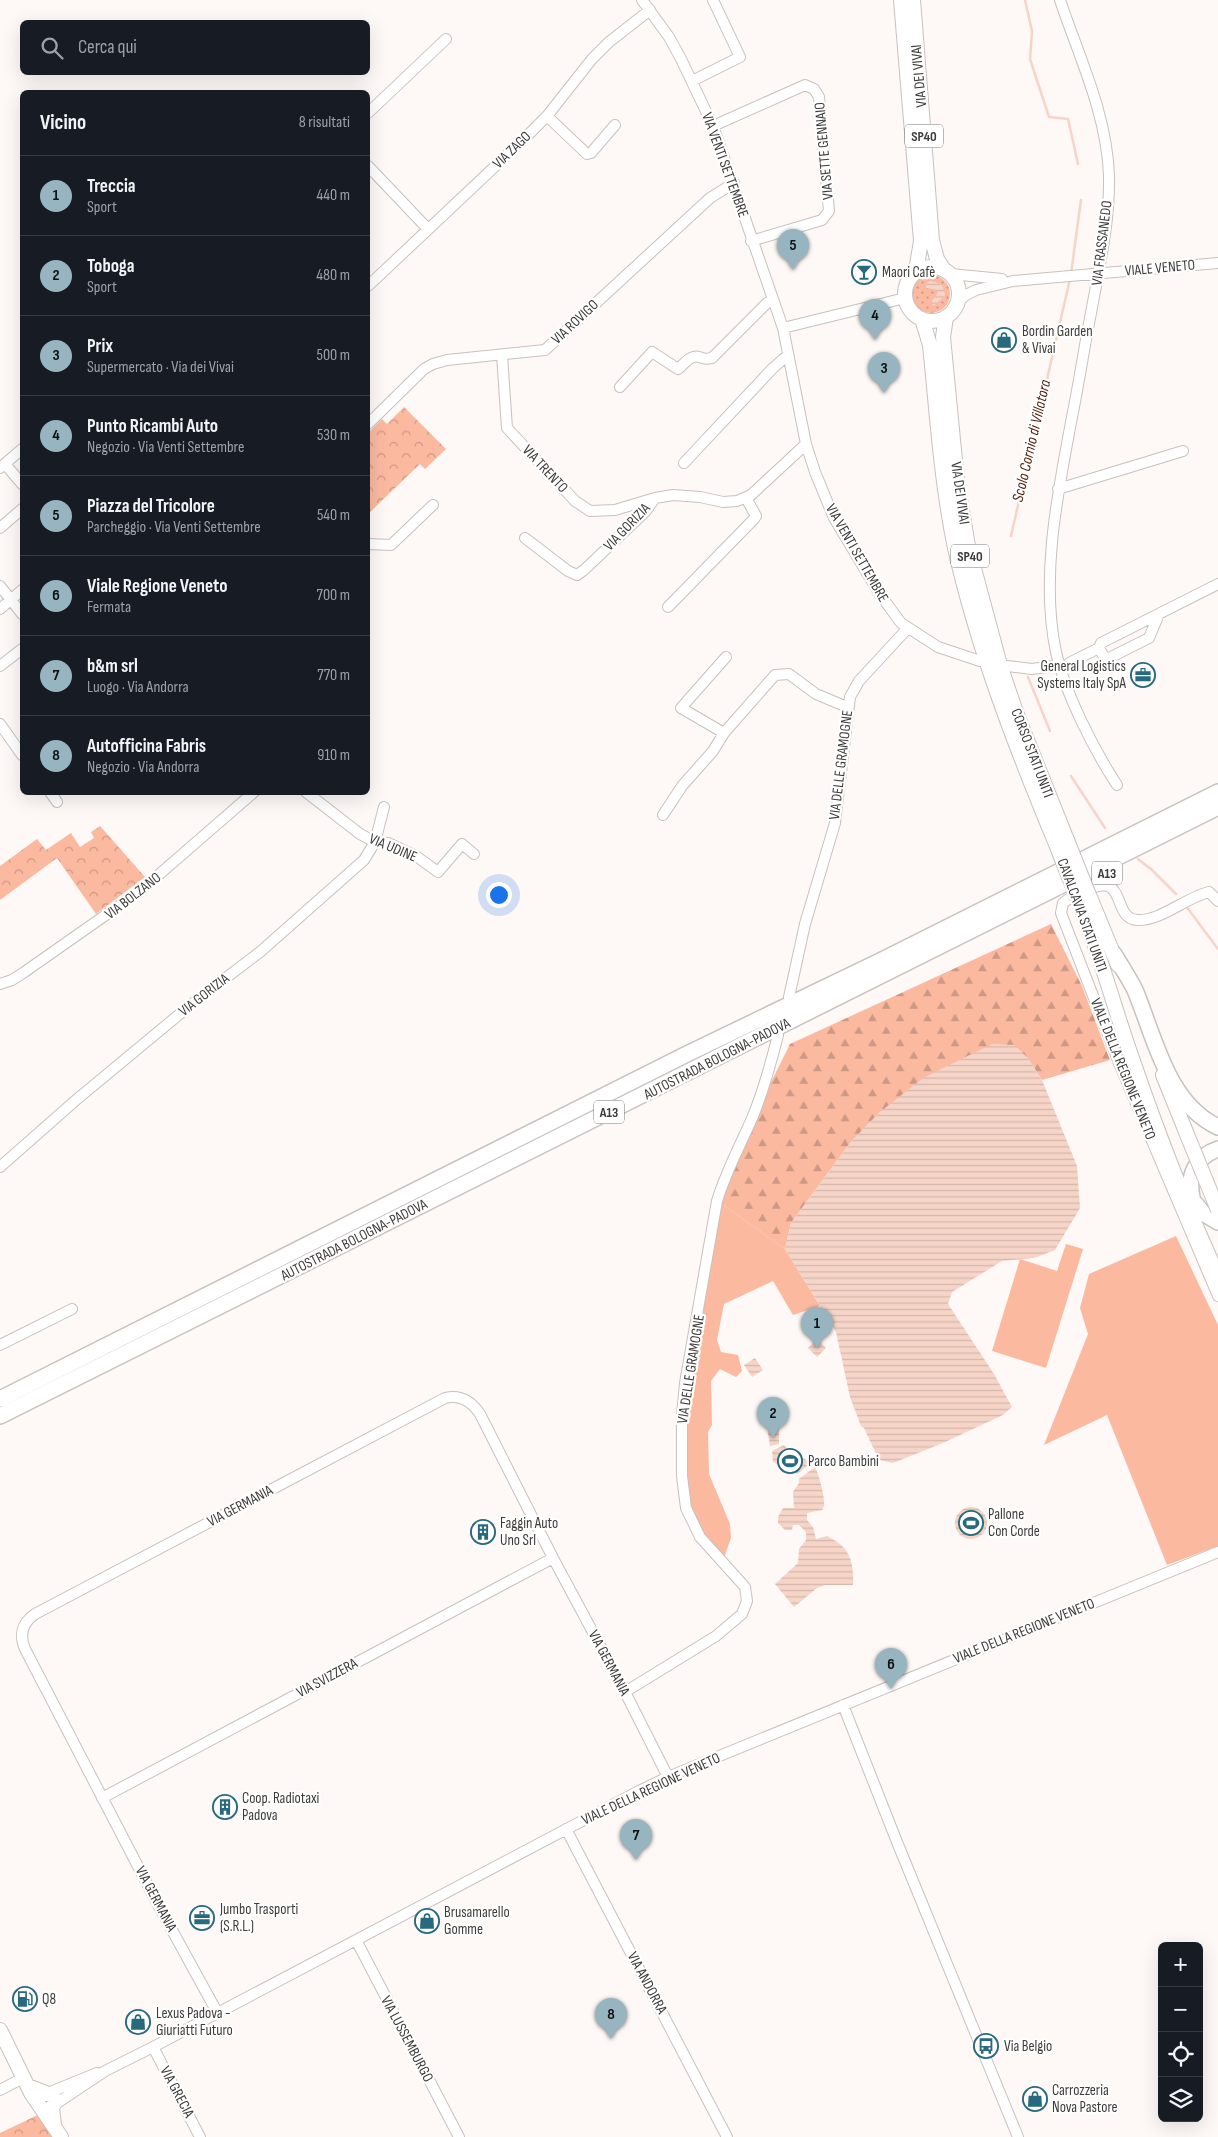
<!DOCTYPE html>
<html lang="it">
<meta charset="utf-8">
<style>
:root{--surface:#171b24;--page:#242831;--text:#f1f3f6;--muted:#9ea1a6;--line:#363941;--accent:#97b5c0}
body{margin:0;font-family:"Sofia Sans Condensed",sans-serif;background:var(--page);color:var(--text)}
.controls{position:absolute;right:15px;bottom:15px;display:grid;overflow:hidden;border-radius:8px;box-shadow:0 5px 20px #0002}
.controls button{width:45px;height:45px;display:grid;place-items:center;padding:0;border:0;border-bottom:1px solid var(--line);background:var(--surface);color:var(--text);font:25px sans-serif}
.you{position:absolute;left:498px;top:894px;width:18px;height:18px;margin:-12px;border:4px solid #fff;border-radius:50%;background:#1a73e8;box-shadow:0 0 0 8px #1a73e833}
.badge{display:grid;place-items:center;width:32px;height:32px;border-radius:50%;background:var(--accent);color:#111;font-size:16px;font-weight:700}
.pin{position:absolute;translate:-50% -41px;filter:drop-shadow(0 1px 2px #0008)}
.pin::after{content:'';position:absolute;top:26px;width:18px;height:15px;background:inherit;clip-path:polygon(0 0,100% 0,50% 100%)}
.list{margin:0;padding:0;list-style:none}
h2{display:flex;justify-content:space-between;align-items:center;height:65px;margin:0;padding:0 20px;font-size:21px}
h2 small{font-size:16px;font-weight:400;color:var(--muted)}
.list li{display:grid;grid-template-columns:32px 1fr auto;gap:15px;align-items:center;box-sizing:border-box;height:80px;padding:0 20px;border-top:1px solid var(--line)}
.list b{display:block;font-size:19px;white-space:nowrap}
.list p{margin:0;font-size:16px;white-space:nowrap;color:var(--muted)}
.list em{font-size:16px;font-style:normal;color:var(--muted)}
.icon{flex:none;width:28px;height:28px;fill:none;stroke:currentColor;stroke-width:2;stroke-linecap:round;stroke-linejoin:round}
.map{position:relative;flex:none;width:1218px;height:2137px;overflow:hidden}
.search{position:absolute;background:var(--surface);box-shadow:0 5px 20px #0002;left:20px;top:20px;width:350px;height:55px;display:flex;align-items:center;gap:12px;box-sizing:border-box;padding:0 18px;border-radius:8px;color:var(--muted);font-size:19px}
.panel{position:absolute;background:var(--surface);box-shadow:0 5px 20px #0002;left:20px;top:90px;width:350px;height:705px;border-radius:8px}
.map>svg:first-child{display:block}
.grass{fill:#fbb9a0}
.forest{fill:url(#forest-firs)}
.park{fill:url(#park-crowns)}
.garden{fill:url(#garden-dots)}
.water{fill:url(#water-rules)}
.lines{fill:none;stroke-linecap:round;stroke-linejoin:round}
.stream{stroke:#f6d4c8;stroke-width:2.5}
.minor-casing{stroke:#c7c1bf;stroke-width:12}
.major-casing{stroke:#c7c1bf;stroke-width:16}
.highway-casing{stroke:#c7c1bf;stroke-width:18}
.minor{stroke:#fff;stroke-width:10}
.major{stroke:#fff;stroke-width:14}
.highway{stroke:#fff;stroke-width:15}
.major-bridge-casing{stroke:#c7c1bf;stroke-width:16;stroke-linecap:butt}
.major-bridge{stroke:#fff;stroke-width:14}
.labels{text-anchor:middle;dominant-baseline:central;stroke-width:4.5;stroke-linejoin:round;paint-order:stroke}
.shield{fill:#fff;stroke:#787676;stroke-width:1}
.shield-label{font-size:14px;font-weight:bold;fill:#3e3c3b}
.street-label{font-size:15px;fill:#3e3c3b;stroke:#fff}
.poi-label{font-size:15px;fill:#3e3c3b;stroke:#fff;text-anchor:start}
.water-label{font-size:16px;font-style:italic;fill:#501f09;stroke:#fff}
</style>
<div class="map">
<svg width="1218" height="2137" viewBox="0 0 1218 2137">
<defs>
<pattern id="forest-firs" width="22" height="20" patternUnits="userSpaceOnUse" patternTransform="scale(1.25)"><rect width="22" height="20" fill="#fbb9a0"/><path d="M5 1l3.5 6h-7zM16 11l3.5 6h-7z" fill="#cd9884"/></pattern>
<pattern id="park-crowns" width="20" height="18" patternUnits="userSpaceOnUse" patternTransform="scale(1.25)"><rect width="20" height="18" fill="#fbb9a0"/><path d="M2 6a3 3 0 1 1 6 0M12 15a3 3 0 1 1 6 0" fill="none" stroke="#cd9884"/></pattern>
<pattern id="garden-dots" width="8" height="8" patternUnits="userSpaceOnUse" patternTransform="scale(1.25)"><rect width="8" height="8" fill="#fbb9a0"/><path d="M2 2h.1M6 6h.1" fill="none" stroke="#cd9884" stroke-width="1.8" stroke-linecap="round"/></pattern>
<pattern id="water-rules" width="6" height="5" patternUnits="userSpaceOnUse" patternTransform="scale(1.25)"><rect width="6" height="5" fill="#f6d4c8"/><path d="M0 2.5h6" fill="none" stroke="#d4b7ad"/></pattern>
</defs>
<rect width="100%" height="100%" fill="#fef8f6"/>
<path class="grass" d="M718 1201 785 1249 820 1306 793 1315 773 1281 724 1304 717 1340 721 1352 738 1355 742 1371 736 1377 720 1369 711 1381 712 1425 708 1432 709 1474 730 1524 731 1538 724 1558 703 1534 689 1508 683 1414Z
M1176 1236 1218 1325V1546L1167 1565 1107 1415 1044 1445 1088 1334 1080 1308 1089 1274Z
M1066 1244 1083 1249 1046 1368 992 1351 1020 1259 1057 1271Z"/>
<path class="forest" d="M1051 924 1082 986 1110 1060 1042 1080 1027 1057 880 1112 850 1143 791 1223 785 1249 718 1201 734 1157 790 1044Z"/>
<path class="park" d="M404 407 446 449 425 469 420 464 368 514V433L382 419 387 424Z
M100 826 145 877 96 914 57 858 0 900V866L37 839 46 850 71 833 80 847 94 838 91 832Z
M42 2113 56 2137H0V2133Z"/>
<path class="garden" d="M912 294a19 19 0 1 1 38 0a19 19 0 1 1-38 0Z"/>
<path class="water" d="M930 281 938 283 943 287 945 295 934 306 931 303 938 292 934 289 926 288V284Z
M992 1044 1014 1045 1027 1057 1042 1080 1077 1166 1080 1208 1055 1250 1034 1258 1002 1261 952 1292 948 1304 994 1374 1012 1407 1003 1415 943 1443 893 1463 879 1460 864 1428 861 1426 850 1397 836 1332 785 1249 791 1223 850 1143 880 1112 923 1078Z
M817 1339 826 1348 817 1357 808 1348Z
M755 1358 763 1370 752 1377 744 1365Z
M770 1423 779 1425V1444L770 1446 768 1433Z
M784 1445C793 1457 805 1456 810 1464L797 1474 773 1462 772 1451Z
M815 1467C819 1475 828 1504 822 1510L807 1513V1520L813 1527 816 1539 827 1536C850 1547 854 1561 853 1585H825L817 1588 794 1607 775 1584 798 1563 799 1549 806 1540V1532L799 1525H793L792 1530H785L778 1523V1517L783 1508H794L793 1492 799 1483V1479Z
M955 1523a16 16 0 1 1 32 0a16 16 0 1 1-32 0Z"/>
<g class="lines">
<path class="stream" d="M1025 0 1032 31 1030 59 1049 117 1068 119 1078 164
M1071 274 1081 200
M1011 536 1070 279
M1028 677 1050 731
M1071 776 1105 828
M1138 859 1152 870 1176 894
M1186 906 1218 949"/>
<defs>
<path id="minor" d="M642 0 669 37 681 59 713 126 783 328 806 444 815 472 834 518 879 593 901 623 938 647 980 661
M1060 0C1079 57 1107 114 1109 176 1110 222 1099 268 1091 313 1084 348 1079 383 1072 417 1058 492 1040 577 1056 652 1065 693 1094 750 1117 785
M692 81 740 57 713 0
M368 113 446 39
M547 116 587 154 591 153 615 125
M713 126 805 85 814 89 819 97 829 211 822 220 751 241
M368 166 428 229
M951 274 1002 279
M368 286 521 142 547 116 592 59 609 42 650 10
M957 302 966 295 976 290 1013 281 1218 263
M783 328 905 298
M502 355 507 428 575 501 590 511 615 510 655 498 673 495 700 497 723 502 737 501 751 495 806 444
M620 387 652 352 678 369C684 364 691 354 699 357 705 359 706 359 712 358L767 303 773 300
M368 424 424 369 433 364 447 360 545 350 710 198 734 183
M684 463 773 368 788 355
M5 464 22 484
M0 468 22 449
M1058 489 1183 451
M0 528 22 509
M525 538 568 571 577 575 584 570 645 512 655 498
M368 544 391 545 433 505
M0 586 22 614
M668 607 754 519 756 516 746 498
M0 609 22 590
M1159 614 1149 638 1109 658 1104 657 1099 648 1101 643 1218 584
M1069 663 1099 648
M0 666 22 649
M1007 666 1032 669 1060 665
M0 724 22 755
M724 733 681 708 726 657
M50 792 57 802
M306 792 360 834 375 842 388 843 416 856 438 872 462 844 474 854
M663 815 682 786 713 751 724 733 775 675 789 674 816 694 847 707
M1218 901 1209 892C1187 897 1159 922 1137 920 1111 918 1128 871 1087 890 1078 894 1070 897 1063 903L1061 913 1121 1068 1218 1296
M0 984 12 980 23 973 140 891 254 792
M789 997 805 924 835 823 850 697 859 681 908 628
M0 1167 76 1100 193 1003 260 952 364 860 375 842 384 807
M0 1345 72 1309
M625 1692 716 1636 742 1614 747 1601 745 1587 700 1537 686 1508 682 1476V1415L685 1383 717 1201C726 1171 741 1144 753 1116 764 1089 771 1063 778 1035
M843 1705 897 1842 1018 2137
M102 1798 553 1558
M566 1829 727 2137
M356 1940 459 2137
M217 2012 156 1901 25 1649C19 1635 22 1623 35 1614L445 1398C461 1394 472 1402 480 1414L553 1558 625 1692 668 1777
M153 2047 200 2137
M0 2090 23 2078
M48 2093 97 2073
M54 2105 105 2071 153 2047 637 1792 668 1777 1218 1552"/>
<path id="major" d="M901 0 921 241 916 271
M913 0 932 240 937 259 944 270
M905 294a27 27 0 1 1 54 0a27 27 0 1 1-54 0Z
M946 317 943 337 957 481 968 546 1000 665 1017 715 1067 840
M922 319 930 345C937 413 941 481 955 548 978 650 1016 748 1056 844
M1089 895 1118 965
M1078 900C1100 952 1114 1008 1133 1061 1158 1134 1186 1206 1218 1276
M1163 1075 1186 1132
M0 2030 31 2093 61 2137
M28 2086 53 2096 55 2102 52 2108 54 2125"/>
<path id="highway" d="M1114 954C1121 966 1129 978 1135 990 1155 1038 1167 1103 1218 1127
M1192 1197C1187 1175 1197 1156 1218 1149
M1195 1203 1203 1213 1218 1222
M0 1399 687 1054 880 961 1218 792
M0 1416 1218 807"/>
</defs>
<use href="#minor" class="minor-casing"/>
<use href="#major" class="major-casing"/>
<use href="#highway" class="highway-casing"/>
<use href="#minor" class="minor"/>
<use href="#major" class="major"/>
<use href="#highway" class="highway"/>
<defs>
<path id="major-bridge" d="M1067 840 1089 895
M1056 844 1078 900
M1186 1132 1218 1210"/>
</defs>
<use href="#major-bridge" class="major-bridge-casing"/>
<use href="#major-bridge" class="major-bridge"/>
</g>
<defs>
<symbol id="bar-ring" viewBox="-11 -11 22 22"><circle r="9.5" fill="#fff" stroke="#29697d" stroke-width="1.5"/><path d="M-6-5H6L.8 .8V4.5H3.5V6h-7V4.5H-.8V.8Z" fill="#29697d"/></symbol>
<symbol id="shop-ring" viewBox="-11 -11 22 22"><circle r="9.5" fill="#fff" stroke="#29697d" stroke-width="1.5"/><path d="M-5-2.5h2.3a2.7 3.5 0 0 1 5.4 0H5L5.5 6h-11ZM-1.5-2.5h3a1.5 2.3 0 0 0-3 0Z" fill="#29697d"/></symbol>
<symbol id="office-ring" viewBox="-11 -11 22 22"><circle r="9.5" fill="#fff" stroke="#29697d" stroke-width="1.5"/><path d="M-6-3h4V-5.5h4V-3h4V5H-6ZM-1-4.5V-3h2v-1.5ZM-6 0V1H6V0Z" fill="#29697d"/></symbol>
<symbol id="stadium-ring" viewBox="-11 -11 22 22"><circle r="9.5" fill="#fff" stroke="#29697d" stroke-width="1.5"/><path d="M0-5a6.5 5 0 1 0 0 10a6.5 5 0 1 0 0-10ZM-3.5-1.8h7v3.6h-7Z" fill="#29697d"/></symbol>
<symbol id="building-ring" viewBox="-11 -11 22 22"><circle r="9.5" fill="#fff" stroke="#29697d" stroke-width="1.5"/><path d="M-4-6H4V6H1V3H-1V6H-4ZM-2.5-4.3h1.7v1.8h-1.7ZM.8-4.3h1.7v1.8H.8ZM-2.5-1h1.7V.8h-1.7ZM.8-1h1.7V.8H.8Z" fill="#29697d"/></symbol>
<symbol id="fuel-ring" viewBox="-11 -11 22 22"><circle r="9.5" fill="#fff" stroke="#29697d" stroke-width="1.5"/><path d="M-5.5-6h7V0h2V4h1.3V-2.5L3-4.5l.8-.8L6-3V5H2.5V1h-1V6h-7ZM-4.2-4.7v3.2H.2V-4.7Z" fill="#29697d"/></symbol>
<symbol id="bus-ring" viewBox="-11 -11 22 22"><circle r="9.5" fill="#fff" stroke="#29697d" stroke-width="1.5"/><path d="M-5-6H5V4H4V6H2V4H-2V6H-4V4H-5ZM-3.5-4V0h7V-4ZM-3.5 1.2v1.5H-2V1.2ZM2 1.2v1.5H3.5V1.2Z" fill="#29697d"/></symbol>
</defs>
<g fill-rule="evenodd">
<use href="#bar-ring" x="850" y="258" width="28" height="28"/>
<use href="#shop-ring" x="990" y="326" width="28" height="28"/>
<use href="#office-ring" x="1129" y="661" width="28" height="28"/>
<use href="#stadium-ring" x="776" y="1447" width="28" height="28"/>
<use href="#stadium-ring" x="957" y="1509" width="28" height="28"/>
<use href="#building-ring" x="469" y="1518" width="28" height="28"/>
<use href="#building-ring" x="211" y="1793" width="28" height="28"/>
<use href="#office-ring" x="188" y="1904" width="28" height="28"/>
<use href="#shop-ring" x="413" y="1907" width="28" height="28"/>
<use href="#fuel-ring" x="11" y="1985" width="28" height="28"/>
<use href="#shop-ring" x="124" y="2008" width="28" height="28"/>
<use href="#bus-ring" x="972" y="2032" width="28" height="28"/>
<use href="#shop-ring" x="1021" y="2085" width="28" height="28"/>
</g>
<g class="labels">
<g class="shield">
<rect x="905" y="124.5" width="38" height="23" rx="4"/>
<rect x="951" y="544.5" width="38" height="23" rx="4"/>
<rect x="1092" y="861.5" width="30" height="23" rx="4"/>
<rect x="594" y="1100.5" width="30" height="23" rx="4"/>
</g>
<g class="shield-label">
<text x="924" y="136">SP40</text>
<text x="970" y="556">SP40</text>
<text x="1107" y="873">A13</text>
<text x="609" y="1112">A13</text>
</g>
<g class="street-label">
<text transform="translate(919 76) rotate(-95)">VIA DEI VIVAI</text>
<text transform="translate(512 150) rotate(-44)">VIA ZAGO</text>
<text transform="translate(824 151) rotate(-95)">VIA SETTE GENNAIO</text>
<text transform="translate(725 165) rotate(70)">VIA VENTI SETTEMBRE</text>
<text transform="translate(1102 243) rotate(-83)">VIA FRASSANEDO</text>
<text transform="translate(1160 268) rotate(-5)">VIALE VENETO</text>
<text transform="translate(575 322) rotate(-43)">VIA ROVIGO</text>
<text transform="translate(545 469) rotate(47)">VIA TRENTO</text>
<text transform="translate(960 493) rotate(82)">VIA DEI VIVAI</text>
<text transform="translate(627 527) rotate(-46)">VIA GORIZIA</text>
<text transform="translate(857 553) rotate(60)">VIA VENTI SETTEMBRE</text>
<text transform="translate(1032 753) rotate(69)">CORSO STATI UNITI</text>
<text transform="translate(841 765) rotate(-83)">VIA DELLE GRAMOGNE</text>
<text transform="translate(393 848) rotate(23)">VIA UDINE</text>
<text transform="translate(133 896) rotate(-38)">VIA BOLZANO</text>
<text transform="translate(1082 915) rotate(70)">CAVALCAVIA STATI UNITI</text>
<text transform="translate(204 995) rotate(-38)">VIA GORIZIA</text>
<text transform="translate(717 1059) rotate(-27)">AUTOSTRADA BOLOGNA-PADOVA</text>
<text transform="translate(1123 1069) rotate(68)">VIALE DELLA REGIONE VENETO</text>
<text transform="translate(354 1240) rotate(-27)">AUTOSTRADA BOLOGNA-PADOVA</text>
<text transform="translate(691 1369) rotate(-81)">VIA DELLE GRAMOGNE</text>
<text transform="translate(240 1506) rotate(-28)">VIA GERMANIA</text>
<text transform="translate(1024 1631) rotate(-22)">VIALE DELLA REGIONE VENETO</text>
<text transform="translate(609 1663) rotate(62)">VIA GERMANIA</text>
<text transform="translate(327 1678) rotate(-28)">VIA SVIZZERA</text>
<text transform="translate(651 1789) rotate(-25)">VIALE DELLA REGIONE VENETO</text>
<text transform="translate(156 1899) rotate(62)">VIA GERMANIA</text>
<text transform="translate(647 1983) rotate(62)">VIA ANDORRA</text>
<text transform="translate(407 2039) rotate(62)">VIA LUSSEMBURGO</text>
<text transform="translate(177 2092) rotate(62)">VIA GRECIA</text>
</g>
<g class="poi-label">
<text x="882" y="272">Maori Cafè</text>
<text x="1022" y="331">Bordin Garden<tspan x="1022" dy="17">&amp; Vivai</tspan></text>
<text x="1126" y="666" text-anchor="end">General Logistics<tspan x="1126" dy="17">Systems Italy SpA</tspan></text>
<text x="808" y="1461">Parco Bambini</text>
<text x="988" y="1514">Pallone<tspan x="988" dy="17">Con Corde</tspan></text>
<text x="500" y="1523">Faggin Auto<tspan x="500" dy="17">Uno Srl</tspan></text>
<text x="242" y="1798">Coop. Radiotaxi<tspan x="242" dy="17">Padova</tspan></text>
<text x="220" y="1909">Jumbo Trasporti<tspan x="220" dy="17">(S.R.L.)</tspan></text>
<text x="444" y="1912">Brusamarello<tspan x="444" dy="17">Gomme</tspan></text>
<text x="42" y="1999">Q8</text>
<text x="156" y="2013">Lexus Padova -<tspan x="156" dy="17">Giuriatti Futuro</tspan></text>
<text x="1004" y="2046">Via Belgio</text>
<text x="1052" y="2090">Carrozzeria<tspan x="1052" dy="17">Nova Pastore</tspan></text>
</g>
<g class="water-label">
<text transform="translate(1032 441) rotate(-77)">Scolo Cornio di Villatora</text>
</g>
</g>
</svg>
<div class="controls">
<button>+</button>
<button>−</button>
<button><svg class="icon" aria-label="locate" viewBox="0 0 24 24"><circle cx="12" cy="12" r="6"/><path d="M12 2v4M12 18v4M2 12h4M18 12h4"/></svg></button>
<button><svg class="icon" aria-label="layers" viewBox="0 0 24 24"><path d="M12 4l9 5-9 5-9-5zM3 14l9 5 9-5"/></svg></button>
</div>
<div class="you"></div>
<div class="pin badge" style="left:817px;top:1348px">1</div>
<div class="pin badge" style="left:773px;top:1438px">2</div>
<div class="pin badge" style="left:884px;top:393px">3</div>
<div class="pin badge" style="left:875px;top:340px">4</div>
<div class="pin badge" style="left:793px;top:270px">5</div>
<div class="pin badge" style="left:891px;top:1689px">6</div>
<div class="pin badge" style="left:636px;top:1860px">7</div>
<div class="pin badge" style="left:611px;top:2039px">8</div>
<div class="search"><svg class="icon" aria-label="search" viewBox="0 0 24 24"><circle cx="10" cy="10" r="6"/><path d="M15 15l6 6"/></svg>Cerca qui</div>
<section class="panel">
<h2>Vicino<small>8 risultati</small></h2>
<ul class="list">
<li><span class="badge">1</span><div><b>Treccia</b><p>Sport</p></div><em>440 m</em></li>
<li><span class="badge">2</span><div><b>Toboga</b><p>Sport</p></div><em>480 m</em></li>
<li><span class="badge">3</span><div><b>Prix</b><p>Supermercato · Via dei Vivai</p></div><em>500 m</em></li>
<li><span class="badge">4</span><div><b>Punto Ricambi Auto</b><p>Negozio · Via Venti Settembre</p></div><em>530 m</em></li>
<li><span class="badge">5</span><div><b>Piazza del Tricolore</b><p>Parcheggio · Via Venti Settembre</p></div><em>540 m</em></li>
<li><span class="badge">6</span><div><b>Viale Regione Veneto</b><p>Fermata</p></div><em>700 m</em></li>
<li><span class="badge">7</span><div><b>b&amp;m srl</b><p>Luogo · Via Andorra</p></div><em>770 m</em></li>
<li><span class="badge">8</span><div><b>Autofficina Fabris</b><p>Negozio · Via Andorra</p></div><em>910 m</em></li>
</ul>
</section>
</div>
